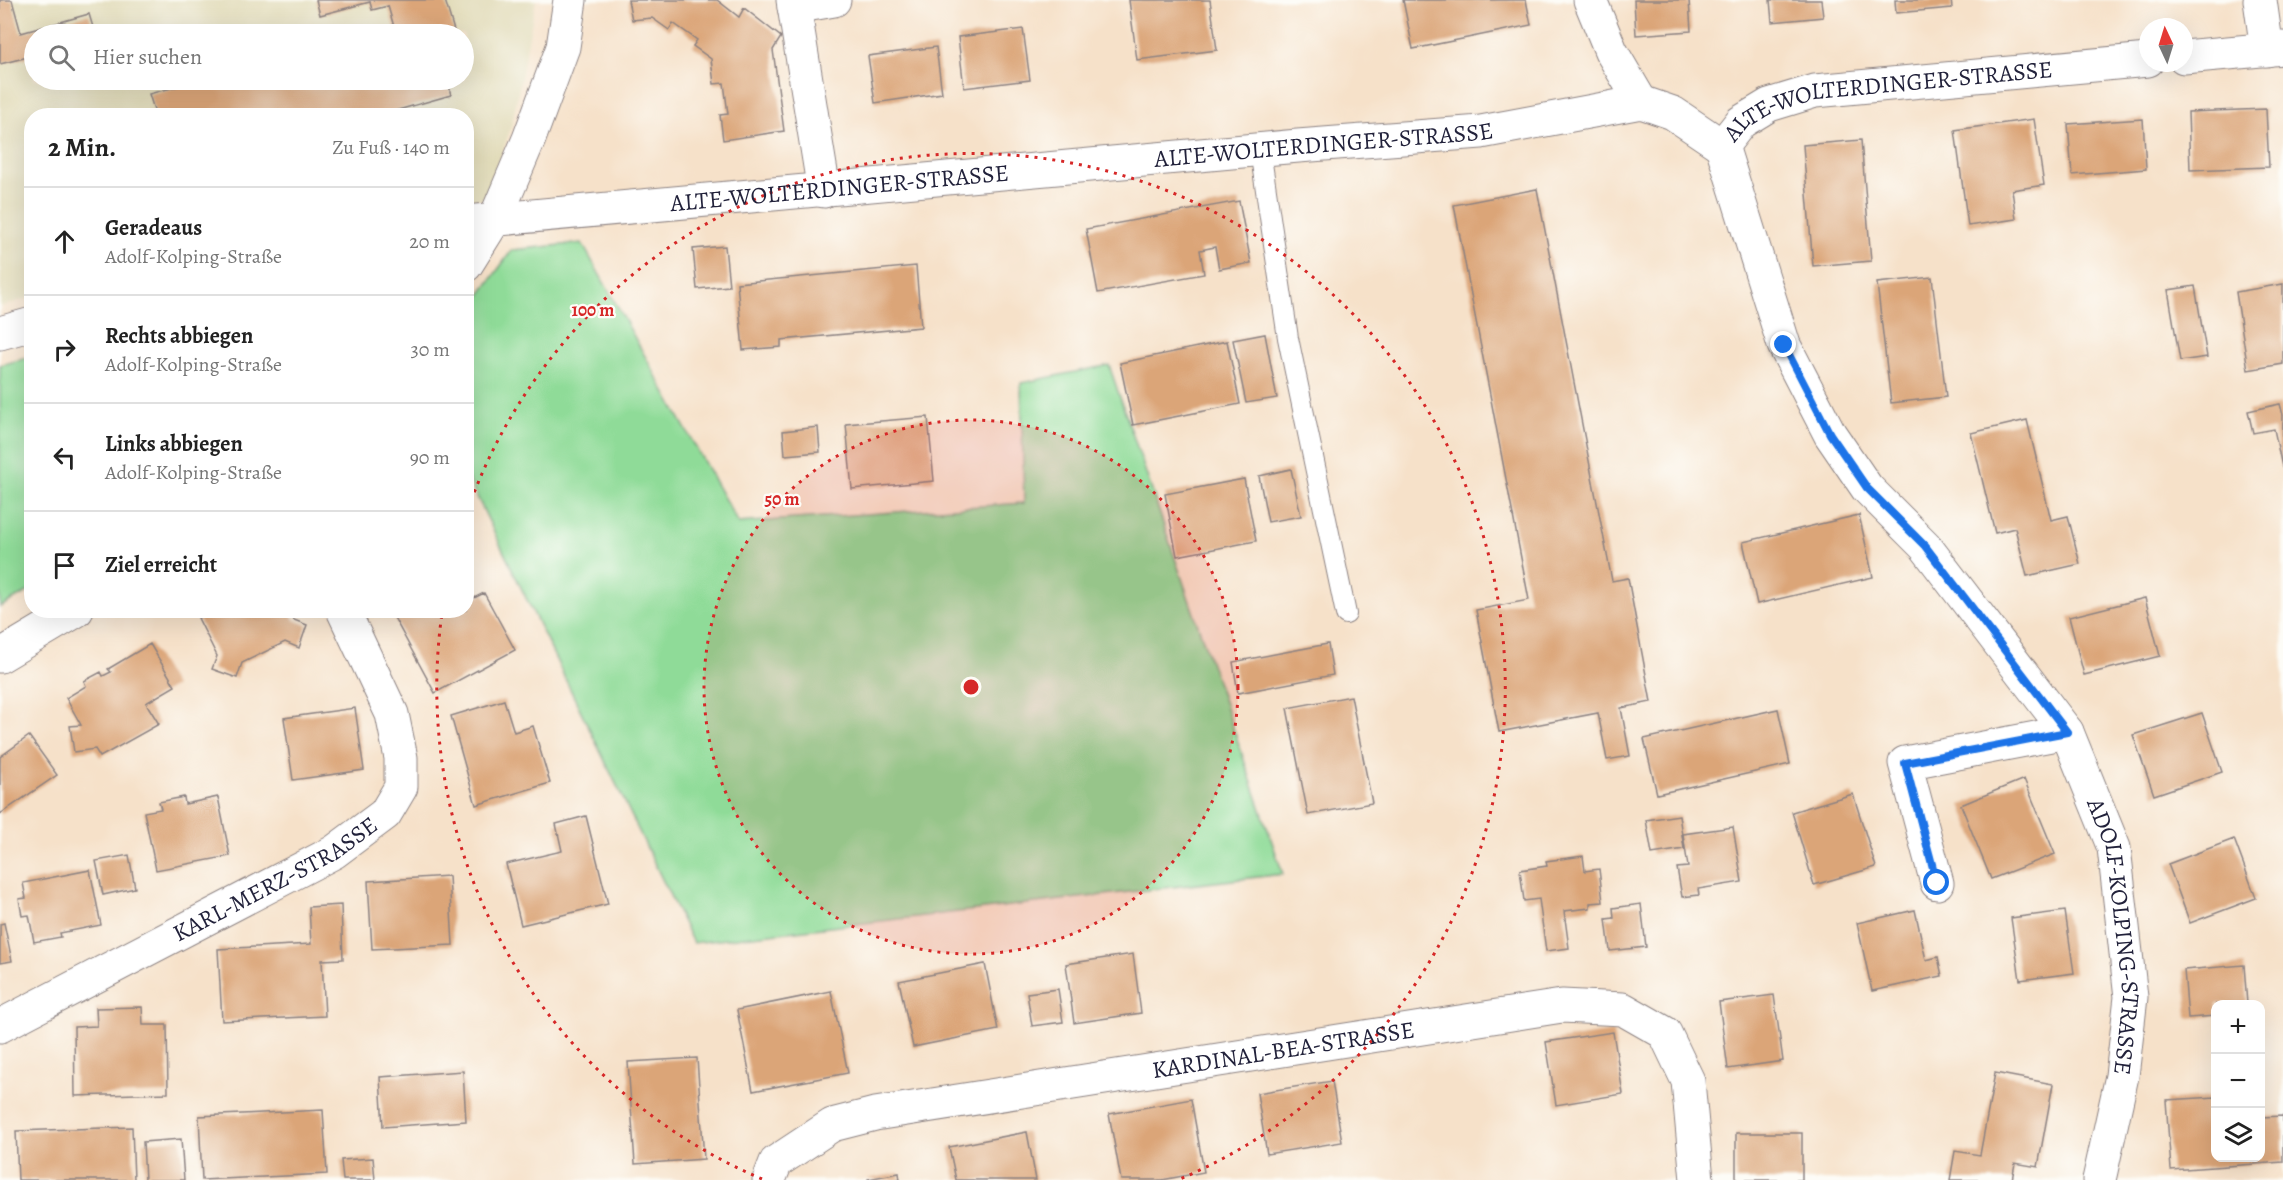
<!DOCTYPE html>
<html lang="de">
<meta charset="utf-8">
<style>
:root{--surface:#fff;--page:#f2f2f2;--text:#222;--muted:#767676;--line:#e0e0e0}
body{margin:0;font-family:Alegreya,serif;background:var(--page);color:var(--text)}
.controls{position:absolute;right:18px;bottom:18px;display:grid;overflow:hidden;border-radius:12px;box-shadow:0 6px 24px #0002}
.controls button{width:54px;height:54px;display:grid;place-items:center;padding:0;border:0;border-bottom:2px solid var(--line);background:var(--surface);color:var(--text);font:30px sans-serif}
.compass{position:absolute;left:2139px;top:18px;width:54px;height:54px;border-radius:50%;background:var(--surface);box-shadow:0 6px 24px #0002;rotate:356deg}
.stop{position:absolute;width:18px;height:18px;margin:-14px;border:4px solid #1a73e8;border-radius:50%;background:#fff}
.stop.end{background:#1a73e8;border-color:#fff;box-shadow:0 2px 6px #0008}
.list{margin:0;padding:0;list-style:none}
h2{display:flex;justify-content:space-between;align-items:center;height:78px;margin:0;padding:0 24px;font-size:26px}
h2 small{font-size:20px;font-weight:400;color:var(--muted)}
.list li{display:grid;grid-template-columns:39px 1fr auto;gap:18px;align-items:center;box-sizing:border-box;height:108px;padding:0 24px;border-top:2px solid var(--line)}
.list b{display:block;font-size:22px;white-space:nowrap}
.list p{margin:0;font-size:20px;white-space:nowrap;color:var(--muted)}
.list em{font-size:20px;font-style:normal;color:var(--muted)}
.icon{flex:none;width:33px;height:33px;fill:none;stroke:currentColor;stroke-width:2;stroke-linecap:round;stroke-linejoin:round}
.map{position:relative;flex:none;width:2283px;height:1180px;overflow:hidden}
.search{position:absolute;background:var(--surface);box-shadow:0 6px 24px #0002;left:24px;top:24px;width:450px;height:66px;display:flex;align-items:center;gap:15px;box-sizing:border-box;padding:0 21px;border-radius:33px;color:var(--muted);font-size:22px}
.panel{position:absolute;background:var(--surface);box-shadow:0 6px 24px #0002;left:24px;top:108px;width:450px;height:510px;border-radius:24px}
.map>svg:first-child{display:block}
.built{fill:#e2dcba;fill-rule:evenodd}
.green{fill:#8fdb98;stroke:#587e6a;stroke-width:1.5}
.building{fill:#dba578}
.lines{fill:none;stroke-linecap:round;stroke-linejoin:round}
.lane-casing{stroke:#8c8282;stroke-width:22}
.street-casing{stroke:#8c8282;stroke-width:35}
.lane{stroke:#fff;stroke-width:20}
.street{stroke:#fff;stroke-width:33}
.route{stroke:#1a73e8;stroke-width:8}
.ring{fill:none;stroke:#d62828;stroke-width:3;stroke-dasharray:3 6}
.labels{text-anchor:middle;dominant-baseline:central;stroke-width:4.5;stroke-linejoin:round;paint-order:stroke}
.street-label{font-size:24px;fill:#22223b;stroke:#fdfcf7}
.centre{fill:#d62828;stroke:#fdfcf7;stroke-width:3}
.ring-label{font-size:18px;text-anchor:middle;font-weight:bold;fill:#d62828;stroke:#fdfcf7;stroke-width:4.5;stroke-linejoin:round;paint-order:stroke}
</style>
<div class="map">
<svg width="2283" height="1180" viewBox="0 0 2283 1180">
<rect width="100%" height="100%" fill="#fdfcf7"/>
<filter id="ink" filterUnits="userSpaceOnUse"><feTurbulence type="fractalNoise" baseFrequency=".0167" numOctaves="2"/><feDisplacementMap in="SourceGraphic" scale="12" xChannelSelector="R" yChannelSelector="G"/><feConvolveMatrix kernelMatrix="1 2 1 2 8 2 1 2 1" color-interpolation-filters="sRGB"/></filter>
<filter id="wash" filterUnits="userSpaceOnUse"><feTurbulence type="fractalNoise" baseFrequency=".008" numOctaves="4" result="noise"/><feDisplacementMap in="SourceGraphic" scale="24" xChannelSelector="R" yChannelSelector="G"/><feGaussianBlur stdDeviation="1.35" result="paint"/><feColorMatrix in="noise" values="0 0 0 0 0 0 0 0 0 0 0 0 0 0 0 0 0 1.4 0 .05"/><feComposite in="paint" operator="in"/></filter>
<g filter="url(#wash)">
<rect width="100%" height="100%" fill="#f6e1c9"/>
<path class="built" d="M0 0H536L512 124 487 198 467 200 466 116H32L31 297 0 307ZM34 34H464V80H34Z"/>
<path class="green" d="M582 243 738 523 1024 503 1021 383 1109 365 1283 874 693 943 467 476V313L512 250Z
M31 357V590L0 607V365Z"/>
<g id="blocks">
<path class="building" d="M0 0H12L21 33 89 14 95 34H34V76L28 57 0 64Z
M316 0H445L455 34H396L388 6 372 10 370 2 320 15Z
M628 0H717L739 17 744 8 781 37 773 50 784 131 723 140 720 115 728 114 724 83 714 84 711 59 693 46 697 40 673 23 669 30 652 18 632 20Z
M1129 0H1210L1217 50 1137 60Z
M1403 0H1526L1531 25 1413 49Z
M1634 0H1689L1691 31 1636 35Z
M1770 0H1821L1823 17 1772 22Z
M1895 0H1951L1952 8 1896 13Z
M1023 29 1030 80 964 88 958 37Z
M936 47 942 93 875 103 868 56Z
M201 80H447L451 95 377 116H150L155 113 149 94Z
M2266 109 2269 167 2190 170 2188 112Z
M2034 119 2044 185 2012 190 2016 219 1968 226 1955 130Z
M2143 119 2146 169 2072 175 2068 124Z
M1861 140 1871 261 1813 266 1803 145Z
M1537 189 1612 581 1628 578 1651 702 1621 708 1630 756 1607 760 1598 713 1499 732 1476 610 1529 600 1454 205Z
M1239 201 1251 263 1219 269 1215 247 1200 250 1204 274 1098 293 1086 229Z
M725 246 729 286 697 289 693 249Z
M916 266 921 327 781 340V347L743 350 737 283Z
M1932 277 1946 397 1891 403 1877 283Z
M2283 284V364L2248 370 2236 292Z
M2195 286 2207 357 2180 361 2168 290Z
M1265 334 1277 398 1246 403 1233 340Z
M1227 341 1240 404 1133 425 1120 363Z
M2280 404 2283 415 2282 467 2274 429 2253 433 2248 411Z
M928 417 934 481 852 489 846 424Z
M2027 420 2051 520 2068 516 2080 564 2027 576 2015 528 1995 533 1971 433Z
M818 427 820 452 785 455 783 431Z
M1291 469 1301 516 1268 522 1259 476Z
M1244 479 1256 541 1177 556 1165 494Z
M1859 515 1873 577 1757 604 1743 542Z
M484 593 515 650 435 693 390 610H442L444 614 451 610H466V602Z
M2145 598 2160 656 2084 675 2069 617Z
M214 610H289L294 620 307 625 299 648 285 642 242 663 237 678 212 669 217 656 198 618Z
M150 644 175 686 146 703 159 724 100 757 95 749 74 752 70 726 81 725 66 698 86 686 84 681 101 672 103 676 111 672 108 669Z
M1328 644 1333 675 1238 693 1233 662Z
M1351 696 1372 803 1308 815 1287 708Z
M504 700 514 732 533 726 550 783 476 805 451 716Z
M355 708 364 770 293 780 284 718Z
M1778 709 1790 764 1657 794 1644 739Z
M2202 713 2222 772 2154 795 2133 735Z
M29 736 57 775 0 814V757Z
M2024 779 2055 854 1991 879 1961 805Z
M1853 794 1876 867 1814 885 1792 812Z
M184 797 185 804 218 797 230 856 156 870 144 812 161 809 159 802Z
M1679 815 1684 849 1652 854 1646 820Z
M586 816 608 904 521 925 506 864 562 851 556 824Z
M1733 827 1742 882 1698 889 1699 895 1682 897 1677 868 1688 867 1683 834Z
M2234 839 2256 898 2190 923 2168 864Z
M129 855 135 888 103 895 96 861Z
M1583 856 1585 871 1599 869 1603 902 1590 903V908L1564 911 1569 948 1546 951 1539 899 1524 901 1520 870 1547 866 1546 861Z
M90 870 101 925 60 933 61 937 34 942 29 915 22 916 19 899 26 898 23 883Z
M449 876 453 945 372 949 368 881Z
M1641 904 1646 947 1610 951 1606 919 1614 918 1613 908Z
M341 905 343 959 322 960 325 1016 222 1021 218 949 311 944 309 907Z
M1915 910 1926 960 1938 957 1942 976 1872 991 1857 923Z
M2065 911 2074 973 2020 980 2011 918Z
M4 923 12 961 0 963V924Z
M1133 954 1141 1013 1074 1023 1066 964Z
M985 964 998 1030 913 1047 899 981Z
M2244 965 2247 1004H2216V1016L2188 1018 2184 970Z
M1058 989 1063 1022 1032 1026 1027 993Z
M831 991 848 1073 753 1091 737 1010Z
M1774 995 1783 1061 1728 1069 1719 1002Z
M142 1007 143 1025H167L168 1093 75 1096 74 1027 97 1026 96 1008Z
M1613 1032 1623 1094 1556 1105 1546 1042Z
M697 1058 704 1159 635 1164 628 1062Z
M463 1071 466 1121 383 1127 380 1077Z
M1995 1073 2053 1084 2038 1167 2015 1163 2012 1180H1950L1955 1151 1980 1155Z
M1332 1081 1342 1142 1267 1154 1257 1093Z
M2216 1097V1158H2260V1117L2283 1116V1162L2171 1170 2166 1100Z
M1191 1099 1204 1172 1162 1180H1121L1109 1114Z
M323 1110 327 1174 202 1180 199 1116Z
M132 1127 134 1180H18L16 1131Z
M1027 1132 1036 1180H956L949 1147Z
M1736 1133H1802V1180H1736Z
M181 1139 184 1180H145L143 1142Z
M373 1158 375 1180H343L341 1160Z
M899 1173 900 1180H868V1179Z"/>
</g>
</g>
<g filter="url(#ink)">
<use href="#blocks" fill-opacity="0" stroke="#8c8282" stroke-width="1.5"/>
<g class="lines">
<defs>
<path id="lane" d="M1260 150 1288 338 1346 614"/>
<g id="street">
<path d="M793 0 824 191"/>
<path d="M1590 0 1611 51 1641 102"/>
<path d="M2260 0 2267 50"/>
<path d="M794 7 834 0"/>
<path d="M2184 57 2283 48"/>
<path id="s1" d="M1722 146 1784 345 1830 434 1867 488 1925 546 2067 732 2114 848 2131 997 2122 1076 2099 1180"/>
<path id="s2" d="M1722 146 1741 122 1769 105 1815 91 2148 60"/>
<path id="s3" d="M466 222 1298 146 1481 132 1641 102 1673 113 1722 146"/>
<path d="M466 265 496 217 529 139 563 47 570 0"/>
<path d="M0 333 32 324"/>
<path d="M0 656 77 610"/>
<path d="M1937 883 1905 763 2067 732"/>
<path id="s4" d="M0 1026 334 852 385 814 401 787V758L392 714 343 610"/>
<path id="s5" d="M769 1180 776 1162 832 1125 875 1114 1562 1006 1623 1009 1665 1033 1688 1081 1697 1180"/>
</g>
</defs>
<use href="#lane" class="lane-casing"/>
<use href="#street" class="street-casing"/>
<use href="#lane" class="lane"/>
<use href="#street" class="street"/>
</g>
</g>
<g class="lines" filter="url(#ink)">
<path class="route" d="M1784 345 1830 434 1867 488 1925 546 2067 732 1905 763 1937 883"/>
</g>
<circle cx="971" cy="687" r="267" fill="#d62828" fill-opacity=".12"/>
<g class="ring">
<circle cx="971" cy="687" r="267"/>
<path d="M762 1179A534 534 0 0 1 442 613M468 509A534 534 0 1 1 1180 1179"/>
</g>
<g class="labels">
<g class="street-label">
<text stroke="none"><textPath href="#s2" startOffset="180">ALTE-WOLTERDINGER-STRASSE</textPath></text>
<text stroke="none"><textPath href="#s3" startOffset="861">ALTE-WOLTERDINGER-STRASSE</textPath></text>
<text stroke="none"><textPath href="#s3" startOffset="375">ALTE-WOLTERDINGER-STRASSE</textPath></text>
<text stroke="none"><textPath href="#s4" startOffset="312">KARL-MERZ-STRASSE</textPath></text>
<text stroke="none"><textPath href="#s1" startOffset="903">ADOLF-KOLPING-STRASSE</textPath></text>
<text stroke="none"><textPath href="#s5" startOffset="544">KARDINAL-BEA-STRASSE</textPath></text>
</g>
</g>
<circle cx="971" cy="687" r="9" class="centre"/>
<g class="ring-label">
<text x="593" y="316">100 m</text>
<text x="782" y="505">50 m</text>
</g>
</svg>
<div class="controls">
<button>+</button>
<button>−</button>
<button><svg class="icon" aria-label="layers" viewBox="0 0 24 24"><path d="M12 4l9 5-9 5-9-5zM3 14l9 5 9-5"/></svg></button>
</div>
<svg class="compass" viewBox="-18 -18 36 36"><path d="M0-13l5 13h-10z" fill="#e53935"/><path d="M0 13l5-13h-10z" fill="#767676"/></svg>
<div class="stop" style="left:1937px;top:883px"></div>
<div class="stop end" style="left:1784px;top:345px"></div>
<div class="search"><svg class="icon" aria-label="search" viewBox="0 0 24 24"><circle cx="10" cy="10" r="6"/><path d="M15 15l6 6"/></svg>Hier suchen</div>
<section class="panel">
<h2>2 Min.<small>Zu Fuß · 140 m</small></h2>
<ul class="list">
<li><svg class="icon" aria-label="ahead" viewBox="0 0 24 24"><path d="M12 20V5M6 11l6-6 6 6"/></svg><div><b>Geradeaus</b><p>Adolf-Kolping-Straße</p></div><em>20 m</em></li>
<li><svg class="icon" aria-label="right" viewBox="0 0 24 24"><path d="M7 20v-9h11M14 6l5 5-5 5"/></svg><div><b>Rechts abbiegen</b><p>Adolf-Kolping-Straße</p></div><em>30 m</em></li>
<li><svg class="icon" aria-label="left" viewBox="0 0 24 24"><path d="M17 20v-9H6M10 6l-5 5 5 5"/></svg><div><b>Links abbiegen</b><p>Adolf-Kolping-Straße</p></div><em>90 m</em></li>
<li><svg class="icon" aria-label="arrive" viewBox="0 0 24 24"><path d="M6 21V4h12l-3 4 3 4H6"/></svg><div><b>Ziel erreicht</b></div></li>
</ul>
</section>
</div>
